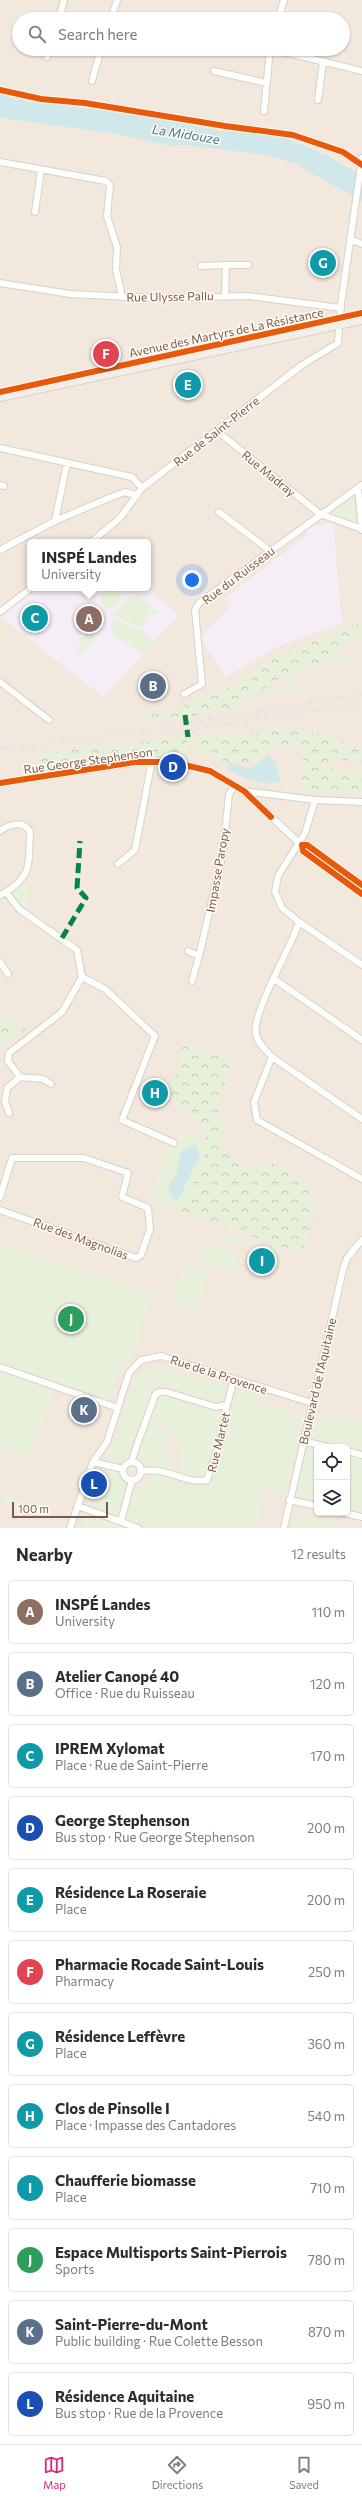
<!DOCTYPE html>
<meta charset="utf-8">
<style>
:root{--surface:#fff;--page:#f7f7f7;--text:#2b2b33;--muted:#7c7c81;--line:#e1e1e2;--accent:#db2777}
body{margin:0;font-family:Commissioner,sans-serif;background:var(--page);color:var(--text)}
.controls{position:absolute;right:12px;bottom:12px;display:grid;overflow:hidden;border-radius:6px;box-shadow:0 1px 3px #0004}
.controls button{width:36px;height:36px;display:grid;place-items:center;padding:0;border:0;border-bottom:1px solid var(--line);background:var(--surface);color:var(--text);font:20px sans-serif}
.scale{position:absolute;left:12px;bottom:10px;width:96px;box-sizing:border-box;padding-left:4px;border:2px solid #7a5c4d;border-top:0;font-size:11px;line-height:14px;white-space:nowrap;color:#7a5c4d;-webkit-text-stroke:3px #fffaf3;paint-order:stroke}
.you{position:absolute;left:192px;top:580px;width:14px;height:14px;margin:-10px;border:3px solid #fff;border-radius:50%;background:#1a73e8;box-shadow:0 0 0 6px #1a73e833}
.badge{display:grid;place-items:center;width:26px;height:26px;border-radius:50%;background:var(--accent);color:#fff;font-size:13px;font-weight:700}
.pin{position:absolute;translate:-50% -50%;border:2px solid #fff;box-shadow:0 1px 4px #0006}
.popup{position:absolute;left:27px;top:539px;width:124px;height:52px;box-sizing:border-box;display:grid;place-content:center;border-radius:6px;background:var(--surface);filter:drop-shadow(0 1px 3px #0005);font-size:13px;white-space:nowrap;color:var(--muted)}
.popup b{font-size:15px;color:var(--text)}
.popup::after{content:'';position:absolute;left:50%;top:100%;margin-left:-8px;border:8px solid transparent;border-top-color:var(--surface)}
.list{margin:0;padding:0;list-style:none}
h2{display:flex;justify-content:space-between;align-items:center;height:52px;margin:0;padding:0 16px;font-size:17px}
h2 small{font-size:13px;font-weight:400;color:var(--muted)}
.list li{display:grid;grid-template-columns:26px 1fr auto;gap:12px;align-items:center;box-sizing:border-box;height:64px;margin:0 8px 8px;padding:0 8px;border:1px solid var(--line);border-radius:6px}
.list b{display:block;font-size:15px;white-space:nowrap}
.list p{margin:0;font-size:13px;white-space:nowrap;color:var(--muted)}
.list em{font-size:13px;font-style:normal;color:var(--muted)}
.icon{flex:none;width:22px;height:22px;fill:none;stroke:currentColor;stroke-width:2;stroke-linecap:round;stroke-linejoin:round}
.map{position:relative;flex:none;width:362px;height:1528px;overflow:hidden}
.search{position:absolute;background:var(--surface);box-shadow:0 1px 3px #0004;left:12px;right:12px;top:12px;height:44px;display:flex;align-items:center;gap:10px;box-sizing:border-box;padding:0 14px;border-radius:22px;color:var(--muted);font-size:15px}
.sheet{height:916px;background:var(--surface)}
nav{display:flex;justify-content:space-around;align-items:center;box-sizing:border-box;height:56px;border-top:1px solid var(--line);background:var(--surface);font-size:11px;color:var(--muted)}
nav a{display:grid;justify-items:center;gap:2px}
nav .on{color:var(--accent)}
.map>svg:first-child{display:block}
.residential{fill:#f2e8de;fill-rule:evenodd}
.education{fill:#f6eef6}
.green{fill:#e7f0db}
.forest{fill:url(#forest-crowns)}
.water{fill:#d0e8ea}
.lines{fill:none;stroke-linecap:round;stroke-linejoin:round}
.minor-casing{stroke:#d7d1cb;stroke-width:8}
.major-casing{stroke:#dad1cc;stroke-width:10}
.minor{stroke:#fefefd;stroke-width:6}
.major{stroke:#f3eee8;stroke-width:8}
.rail{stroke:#e6e3e7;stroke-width:2;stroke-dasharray:6 4;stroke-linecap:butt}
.quiet{stroke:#00873e;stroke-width:5;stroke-dasharray:10 5;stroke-linecap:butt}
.cycleway-casing{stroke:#fffaf3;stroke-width:8}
.cycleway{stroke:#e8590c;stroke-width:6}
.labels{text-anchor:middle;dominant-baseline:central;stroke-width:3;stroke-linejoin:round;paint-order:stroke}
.street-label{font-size:12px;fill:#7a5c4d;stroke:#fffaf3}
.water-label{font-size:13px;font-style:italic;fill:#437c86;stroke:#fffaf3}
</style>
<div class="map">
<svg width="362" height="1528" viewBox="0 0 362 1528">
<defs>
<pattern id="forest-crowns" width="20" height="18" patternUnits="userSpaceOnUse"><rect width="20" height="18" fill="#e7f0db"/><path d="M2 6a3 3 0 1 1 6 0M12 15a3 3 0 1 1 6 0" fill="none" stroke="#c0c6b4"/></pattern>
</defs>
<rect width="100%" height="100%" fill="#f9f5f0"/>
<path class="residential" d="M0 0H362V1528H0ZM19 19H343V49H19ZM30 542H148V588H30ZM317 1447H347V1513H317Z"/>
<path class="education" d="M333 523 342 623 275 648 225 677 201 638 231 605 224 599 307 535V527Z
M148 587 178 616 103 697 0 616 37 588Z"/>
<path class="green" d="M351 499 353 500 356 520 354 522 333 514V511Z
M100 598a10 10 0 1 1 20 0a10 10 0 1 1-20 0Z
M138 593 159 613 148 614 142 628 111 615 130 596H135Z
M112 619 146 632V636H150L153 642 143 653 129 646 113 633Z
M88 634 98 636 78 655 75 651 82 645 77 640Z
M345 650 348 662 317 667Z
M297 681 298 691 255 693Z
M158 765 179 769 180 779 155 772 152 775 154 766Z
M30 885 29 898 23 907 11 896 12 891 20 886Z
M182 1133 205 1143 204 1161 179 1211 149 1198 170 1143 176 1147Z
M219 1232 284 1251 283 1256 218 1238Z
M0 1243 155 1294 139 1326V1347C120 1366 118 1376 108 1400L0 1364Z
M203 1243 239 1253 234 1271 198 1261Z
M183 1264 209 1271 198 1310 173 1302Z
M160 1366 227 1387 224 1399 216 1404 160 1384 150 1388 151 1392 127 1459 120 1464 108 1462 107 1460 136 1377 146 1369Z
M0 1371 54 1389 31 1455 0 1449Z
M236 1390 259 1397 258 1404 304 1416 284 1495 265 1490 256 1528H152L127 1519 125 1514 134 1489 139 1490 146 1486 151 1472 199 1485 211 1482Z
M161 1395 219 1411 222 1417 206 1478 198 1479 180 1474C185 1448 174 1425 149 1415L156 1398Z
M315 1415 362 1422V1451L310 1438Z
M148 1417 163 1427 173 1441 166 1446 171 1463 168 1471 142 1464 136 1455Z
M311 1446 317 1448V1502L299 1498 296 1495 307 1449Z
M347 1455 362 1458V1513L347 1510Z
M106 1468 121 1473 122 1478 128 1483 118 1516 92 1507 103 1469Z
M6 1493 22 1499 18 1509 2 1504Z
M294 1514H298L362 1528H291Z
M89 1515H91L124 1526 123 1528H82L84 1520Z"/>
<path class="forest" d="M362 623V634L324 660 278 680 233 707 172 720 146 722V716L178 709 199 697 219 693 274 659 341 630Z
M275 729C311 730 330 736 362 751V764L338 759 325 766 340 772H362V796L301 790 303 758 309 756 310 750C300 746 288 742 277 747 270 750 264 758 257 760 241 765 201 763 194 746 192 743 193 738 193 734L241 736Z
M186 737 188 757 149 756 35 775 43 753Z
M0 1016 26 1029 0 1046Z
M183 1043 237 1061C221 1091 211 1098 225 1132L221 1142 232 1160 254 1168 270 1162 307 1182 315 1212 302 1253 248 1235 250 1229 244 1227 241 1232 179 1211 204 1161 206 1132 195 1116 166 1098 176 1071Z"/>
<path class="water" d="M0 95 33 102 144 116 220 131 278 135 328 156 362 176V202L294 163 267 155 186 145 170 146 117 134 8 119 0 116Z
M268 756 274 760 281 781C262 788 242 778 226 768L231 763 250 769Z
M190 1145 196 1146 200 1154 178 1201 172 1198 168 1186 177 1173 180 1153Z"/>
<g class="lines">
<defs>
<path id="minor" d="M59 19 64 0
M111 19 117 0
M278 19 284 0
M272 49 362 71
M47 57 50 49
M214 71 266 83
M92 81 101 49
M318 100 323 62
M264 111 270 49
M0 162 106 181 110 185 107 216 117 247 116 269 122 297
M35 212 41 170
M350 239 362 244
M226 265H248
M201 266 226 265 225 295
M0 283 70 294 153 298 248 296 341 308
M217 431 320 514 362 529
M0 448 132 477 142 488
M0 485 4 486
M358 488 362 530
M219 512 270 551
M55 521 67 463
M91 542 120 518 142 488 302 365 338 343 341 304 362 158
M0 550 55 521 109 498 125 492 136 495
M0 612 31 588
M0 682 49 720
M184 694 202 684 195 610 199 603 362 485
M0 783 152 760 192 766 210 771 244 791 315 800 362 802
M244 791 299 843 362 889
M315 800 305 833 278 876 275 892 282 908 299 922C292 946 251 1014 256 1034 258 1044 266 1050 272 1057L362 1119
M0 831C9 824 24 820 30 832 28 862 34 874 6 892
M118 864 135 850 152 760
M0 895 6 892 19 909 77 950 82 977 62 1012 9 1053 8 1061 20 1077 43 1079 51 1084
M299 922 362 965
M188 951 199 956 223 853 229 794 235 786
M0 962 8 974
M82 977 105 989 155 1036 122 1120 174 1143
M274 979 362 1040
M192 981 199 956
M272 1057 254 1102 257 1120 362 1179
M9 1113 5 1102 7 1088 20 1077
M0 1197 12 1158H84L128 1173 122 1197 148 1208 150 1229 141 1255 136 1258 0 1210
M0 1367 118 1408
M303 1441 328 1447
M347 1451 362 1455
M93 1462 123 1469
M131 1462 155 1395 159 1392H166L216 1407 227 1405 234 1379
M123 1471a9 9 0 1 1 18 0a9 9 0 1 1-18 0Z
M140 1472C162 1464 185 1485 207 1480L219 1446 227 1405
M289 1500 317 1506
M78 1506 138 1528
M344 1513 362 1517
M121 1521 132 1480
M70 1528 93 1462 107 1442 129 1373 141 1360 161 1356 312 1403
M284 1528 343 1270 347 1258 362 1240"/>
<path id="major" d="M0 397 362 320"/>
</defs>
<use href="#minor" class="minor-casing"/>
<use href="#major" class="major-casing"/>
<use href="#minor" class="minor"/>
<use href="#major" class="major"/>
<path class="rail" d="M165 734 362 703
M0 748 61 743 362 694"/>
<path class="quiet" d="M185 715 188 737
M62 938 86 898 77 888 80 841"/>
<defs>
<path id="cycleway" d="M0 90 41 99 85 103 225 126 293 135 343 152 362 165
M0 392 362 313
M0 783 135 762H172L210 771 244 791 271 817
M362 885 307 845H302L303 851 362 894"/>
</defs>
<use href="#cycleway" class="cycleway-casing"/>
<use href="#cycleway" class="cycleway"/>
</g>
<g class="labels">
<g class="street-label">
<text transform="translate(170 296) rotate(-1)">Rue Ulysse Pallu</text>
<text transform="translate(226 332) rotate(-12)">Avenue des Martyrs de La Résistance</text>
<text transform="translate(216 431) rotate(-38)">Rue de Saint-Pierre</text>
<text transform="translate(269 473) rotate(39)">Rue Madray</text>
<text transform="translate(238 575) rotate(-37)">Rue du Ruisseau</text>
<text transform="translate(88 760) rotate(-8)">Rue George Stephenson</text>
<text transform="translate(217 870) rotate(-80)">Impasse Paropy</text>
<text transform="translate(81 1238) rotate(20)">Rue des Magnolias</text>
<text transform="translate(219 1374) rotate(18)">Rue de la Provence</text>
<text transform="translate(317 1381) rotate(-77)">Boulevard de l'Aquitaine</text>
<text transform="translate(218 1442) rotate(-76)">Rue Martet</text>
</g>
<g class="water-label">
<text transform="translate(186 134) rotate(9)">La Midouze</text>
</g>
</g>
</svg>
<div class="controls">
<button><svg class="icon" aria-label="locate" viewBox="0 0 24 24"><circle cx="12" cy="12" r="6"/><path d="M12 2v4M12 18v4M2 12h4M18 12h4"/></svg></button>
<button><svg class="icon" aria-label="layers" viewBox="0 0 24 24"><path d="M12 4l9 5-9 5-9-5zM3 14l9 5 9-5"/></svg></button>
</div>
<div class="scale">100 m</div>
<div class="you"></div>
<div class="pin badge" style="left:89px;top:619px;background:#8d6e63">A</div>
<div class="popup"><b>INSPÉ Landes</b>University</div>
<div class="pin badge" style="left:153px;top:686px;background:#5c6f8a">B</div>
<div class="pin badge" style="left:35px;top:618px;background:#0f9aa8">C</div>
<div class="pin badge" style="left:173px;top:767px;background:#1a4fb4">D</div>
<div class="pin badge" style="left:188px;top:385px;background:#0f9aa8">E</div>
<div class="pin badge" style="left:106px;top:354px;background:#e0444e">F</div>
<div class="pin badge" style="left:323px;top:263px;background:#0f9aa8">G</div>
<div class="pin badge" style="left:155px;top:1093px;background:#0f9aa8">H</div>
<div class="pin badge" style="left:262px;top:1261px;background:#0f9aa8">I</div>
<div class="pin badge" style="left:71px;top:1319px;background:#2e9e5b">J</div>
<div class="pin badge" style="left:84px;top:1410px;background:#5c6f8a">K</div>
<div class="pin badge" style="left:94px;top:1484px;background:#1a4fb4">L</div>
<div class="search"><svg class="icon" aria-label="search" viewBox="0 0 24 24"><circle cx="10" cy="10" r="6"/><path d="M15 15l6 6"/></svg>Search here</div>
</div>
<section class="sheet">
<h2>Nearby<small>12 results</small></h2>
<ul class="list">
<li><span class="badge" style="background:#8d6e63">A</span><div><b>INSPÉ Landes</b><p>University</p></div><em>110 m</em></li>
<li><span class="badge" style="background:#5c6f8a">B</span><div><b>Atelier Canopé 40</b><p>Office · Rue du Ruisseau</p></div><em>120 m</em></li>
<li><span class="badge" style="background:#0f9aa8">C</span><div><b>IPREM Xylomat</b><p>Place · Rue de Saint-Pierre</p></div><em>170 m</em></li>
<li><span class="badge" style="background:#1a4fb4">D</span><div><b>George Stephenson</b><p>Bus stop · Rue George Stephenson</p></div><em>200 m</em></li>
<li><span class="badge" style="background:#0f9aa8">E</span><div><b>Résidence La Roseraie</b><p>Place</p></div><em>200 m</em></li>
<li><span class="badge" style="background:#e0444e">F</span><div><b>Pharmacie Rocade Saint-Louis</b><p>Pharmacy</p></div><em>250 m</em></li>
<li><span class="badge" style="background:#0f9aa8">G</span><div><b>Résidence Leffèvre</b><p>Place</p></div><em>360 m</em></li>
<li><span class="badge" style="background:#0f9aa8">H</span><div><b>Clos de Pinsolle I</b><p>Place · Impasse des Cantadores</p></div><em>540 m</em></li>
<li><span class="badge" style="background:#0f9aa8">I</span><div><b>Chaufferie biomasse</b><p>Place</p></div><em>710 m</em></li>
<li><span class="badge" style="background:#2e9e5b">J</span><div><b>Espace Multisports Saint-Pierrois</b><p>Sports</p></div><em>780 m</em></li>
<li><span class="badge" style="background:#5c6f8a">K</span><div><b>Saint-Pierre-du-Mont</b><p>Public building · Rue Colette Besson</p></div><em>870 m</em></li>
<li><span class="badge" style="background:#1a4fb4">L</span><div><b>Résidence Aquitaine</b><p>Bus stop · Rue de la Provence</p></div><em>950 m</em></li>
</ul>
</section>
<nav>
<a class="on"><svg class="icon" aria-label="map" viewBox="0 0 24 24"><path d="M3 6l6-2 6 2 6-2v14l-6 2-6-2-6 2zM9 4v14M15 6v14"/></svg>Map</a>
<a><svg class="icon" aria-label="directions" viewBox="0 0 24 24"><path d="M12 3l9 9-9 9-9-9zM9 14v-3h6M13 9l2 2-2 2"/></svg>Directions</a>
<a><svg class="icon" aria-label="saved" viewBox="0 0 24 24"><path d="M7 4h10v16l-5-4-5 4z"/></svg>Saved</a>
</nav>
